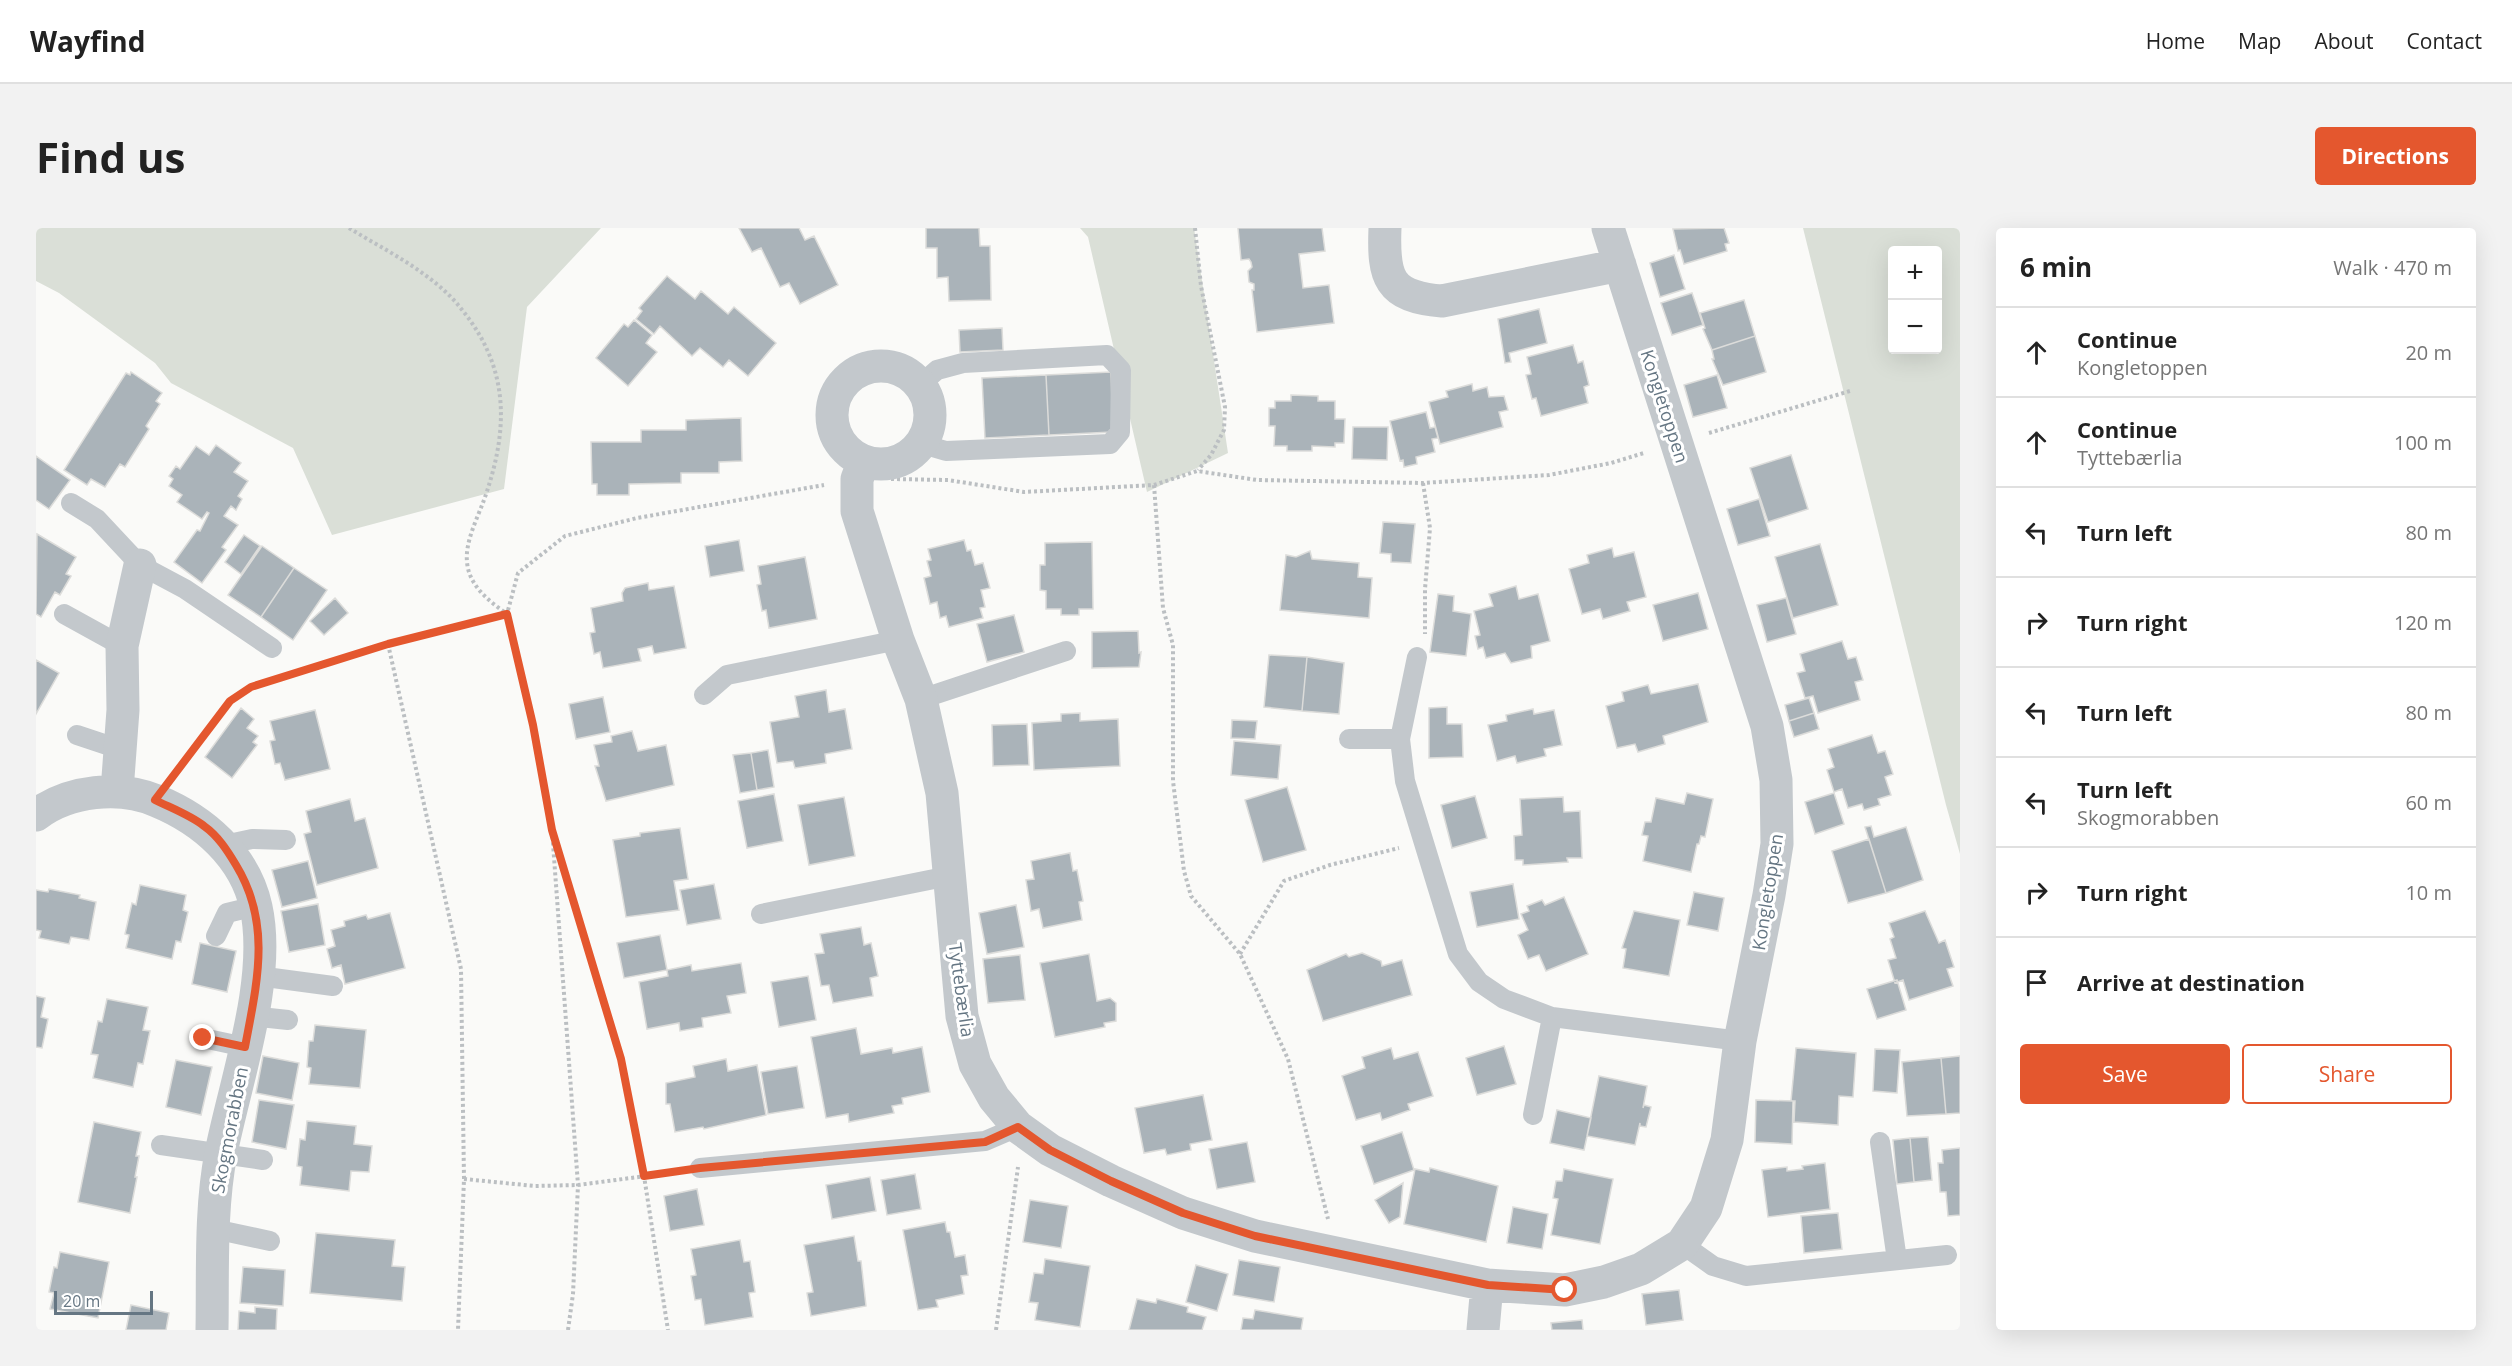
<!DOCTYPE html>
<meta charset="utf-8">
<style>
:root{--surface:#fff;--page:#f2f2f2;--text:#222;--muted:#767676;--line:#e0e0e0;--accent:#e4572e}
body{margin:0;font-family:"Open Sans",sans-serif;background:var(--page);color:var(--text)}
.controls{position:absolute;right:18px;top:18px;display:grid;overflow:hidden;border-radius:6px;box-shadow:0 6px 24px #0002}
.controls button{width:54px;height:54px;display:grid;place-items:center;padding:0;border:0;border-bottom:2px solid var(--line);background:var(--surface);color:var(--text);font:30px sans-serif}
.scale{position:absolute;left:18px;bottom:15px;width:99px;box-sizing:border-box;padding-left:6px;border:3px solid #657683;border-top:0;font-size:16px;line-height:21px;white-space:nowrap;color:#657683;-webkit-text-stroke:4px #fff;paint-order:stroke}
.stop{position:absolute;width:18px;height:18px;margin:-14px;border:4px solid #e4572e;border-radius:50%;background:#fff}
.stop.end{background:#e4572e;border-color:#fff;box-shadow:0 2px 6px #0008}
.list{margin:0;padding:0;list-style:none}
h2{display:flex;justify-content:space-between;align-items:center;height:78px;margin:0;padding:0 24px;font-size:26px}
h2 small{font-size:20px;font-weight:400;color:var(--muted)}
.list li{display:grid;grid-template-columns:39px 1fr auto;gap:18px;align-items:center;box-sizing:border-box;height:90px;padding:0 24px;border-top:2px solid var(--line)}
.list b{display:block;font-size:22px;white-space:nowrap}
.list p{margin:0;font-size:20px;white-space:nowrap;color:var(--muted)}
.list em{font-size:20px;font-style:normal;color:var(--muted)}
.actions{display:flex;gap:12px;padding:18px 24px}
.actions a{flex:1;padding:14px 0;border:2px solid var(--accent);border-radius:6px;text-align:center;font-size:21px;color:var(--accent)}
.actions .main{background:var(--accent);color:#fff}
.icon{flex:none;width:33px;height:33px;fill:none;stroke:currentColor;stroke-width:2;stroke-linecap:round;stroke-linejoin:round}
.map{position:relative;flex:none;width:1924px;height:1102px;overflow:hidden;border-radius:6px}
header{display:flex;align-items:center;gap:36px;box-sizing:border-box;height:84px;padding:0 30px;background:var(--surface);border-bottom:2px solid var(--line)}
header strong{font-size:28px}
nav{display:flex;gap:33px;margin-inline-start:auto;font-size:21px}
.intro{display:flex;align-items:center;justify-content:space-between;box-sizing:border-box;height:144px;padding:0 36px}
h1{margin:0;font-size:42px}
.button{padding:15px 27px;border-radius:6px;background:var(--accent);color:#fff;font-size:21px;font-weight:700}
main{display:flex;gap:36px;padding:0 36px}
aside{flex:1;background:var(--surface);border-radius:6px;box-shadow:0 6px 24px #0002}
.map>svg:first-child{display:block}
.green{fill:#dadfd7;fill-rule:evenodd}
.building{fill:#aab3b9;stroke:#dcdcda;stroke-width:1.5}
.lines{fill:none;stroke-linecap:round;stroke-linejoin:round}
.path{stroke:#bbbfc2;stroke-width:4;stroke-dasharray:3 3;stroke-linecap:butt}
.lane{stroke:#c3c8cc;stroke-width:20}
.street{stroke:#c3c8cc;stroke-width:33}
.route{stroke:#e4572e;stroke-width:8}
.labels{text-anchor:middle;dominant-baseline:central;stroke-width:6;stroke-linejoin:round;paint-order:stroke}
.street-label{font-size:18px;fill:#657683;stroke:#fff}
</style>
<header>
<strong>Wayfind</strong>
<nav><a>Home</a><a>Map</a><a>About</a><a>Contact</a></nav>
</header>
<div class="intro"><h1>Find us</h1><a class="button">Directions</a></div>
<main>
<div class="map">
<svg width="1924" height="1102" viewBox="0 0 1924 1102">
<rect width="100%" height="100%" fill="#fafaf8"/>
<path class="green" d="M0 0H565L491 79 468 261 296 307 257 220 135 155 119 135 23 65 0 53Z
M1044 0H1158L1192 225 1111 264 1052 9Z
M1767 0H1924V626L1910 577ZM1856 22H1902V122H1856Z"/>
<path class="building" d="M703 0H763L769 12 778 8 802 57 764 76 753 55 744 59 725 20 716 24Z
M890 0H943L944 18H954L955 72 913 73 912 49 901 50V20H890Z
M1202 0H1286L1289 23 1263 26 1267 60 1293 57 1298 95 1221 104 1216 62H1218V56L1213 54 1212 43 1216 39 1215 34 1213 31 1205 32Z
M1688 0 1693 15 1689 16 1691 23 1648 36 1644 22 1642 23 1637 1Z
M1638 27 1649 61 1624 69 1614 35Z
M631 48 659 71 665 63 692 86 698 79 740 115 712 148 693 132 687 139 664 120 656 128 624 98 618 106 600 91 606 83 603 80Z
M1656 65 1667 97 1636 107 1625 75Z
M1708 72 1719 108 1676 122 1667 101 1669 100 1664 85Z
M1503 81 1511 115 1473 125 1475 134 1469 135 1462 91Z
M598 92 616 107 610 115 621 124 592 158 560 130 588 96 592 99Z
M966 100 967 122 924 124 923 102Z
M1719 108 1730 144 1687 157 1676 131H1678L1676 122Z
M1537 117 1542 135 1547 133 1553 157 1548 159 1552 175 1505 188 1500 170 1496 171 1490 147 1495 146 1491 129Z
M95 144 126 165 120 173 124 176 110 198 113 201 89 239 84 236 69 259 55 251 51 257 28 242 90 145 94 147Z
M1075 144 1077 204 1013 207 1010 147Z
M1010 147 1013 207 949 210 946 150Z
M1681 147 1691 180 1657 189 1648 157Z
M1436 156 1437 163 1451 159 1453 169 1468 168 1472 182 1463 184 1467 199 1404 216 1393 174 1412 169 1410 163Z
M1255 167 1282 168V173H1299V191H1309L1308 215H1299V219L1276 218V223H1251V218H1238L1239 198H1233V180H1239V173H1255Z
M1390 184 1394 200 1399 199 1402 210 1396 211 1399 224 1380 229 1381 236 1368 239 1367 232 1364 233 1354 193Z
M705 190 706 233 683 234V245H645V255L593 256V267H561V256H556L555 214H605V202H650V192Z
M1317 199H1352L1351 232 1316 231Z
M180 217 205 235 198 244 212 253 202 268 206 271 200 282 195 278 188 288 202 297 186 319 190 322 166 355 138 334 161 302 164 303 173 285 171 284 166 291 141 274 146 267 133 258 137 251 133 248 140 238 144 241 160 218 173 227Z
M1755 227 1772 281 1732 294 1714 240Z
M0 228 34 252 13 281 0 272Z
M1723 271 1734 308 1702 317 1691 281Z
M1347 294 1379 296 1375 335 1355 334V326L1344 325Z
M1 306 40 329 30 346 35 348 24 367 19 364 5 389 0 386Z
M208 307 224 318 205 346 189 334Z
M703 312 708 343 674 349 669 318Z
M928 312 931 323 935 322 939 337 947 335 954 360 945 362 949 379 944 380 947 390 913 399 910 388 904 390 901 374 894 376 888 350 895 348 891 333 895 332 892 321Z
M1056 314 1057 381H1043V387H1025V381H1010V363L1004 362V337H1009V315Z
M1784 316 1802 377 1757 390 1739 329Z
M226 318 258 340 225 389 192 367Z
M1576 320 1578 329 1598 324 1610 369 1591 374 1594 383 1567 391 1564 381 1546 386 1533 341 1553 335 1551 327Z
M1274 323 1276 331 1323 335 1322 349 1336 350 1333 390 1244 382 1250 327 1260 329Z
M769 329 781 391 733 400 730 382 726 383 721 357 725 356 722 338Z
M258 340 291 362 257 412 225 389Z
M612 355 613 362 638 358 650 420 618 426 616 418 602 421 605 433 567 440 564 424 558 426 554 405 559 404 555 380 587 373 586 365 589 360Z
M1480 358 1483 371 1502 366 1514 413 1495 418 1496 430 1475 435 1469 425 1450 430 1447 419 1442 421 1439 408 1444 407 1438 383 1457 378 1453 366Z
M1662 365 1672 401 1627 413 1617 377Z
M1402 366 1418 368 1417 383 1435 386 1430 428 1394 424Z
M299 370 312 385 288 407 274 393Z
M1750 370 1760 406 1731 414 1721 377Z
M978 387 988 424 951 434 941 396Z
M1102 403 1103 425 1105 424 1103 439 1056 440V404Z
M1806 413 1812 431 1820 429 1827 452 1819 454 1824 472 1782 485 1777 468 1769 470 1761 445 1769 443 1764 426Z
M1233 427 1271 429 1266 483 1228 479Z
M1271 429 1308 435 1303 486 1266 483Z
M0 432 23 445 0 486Z
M1662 456 1672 494 1627 508 1629 516 1602 524 1599 516 1581 520 1570 478 1588 473 1586 464 1612 457 1615 466Z
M790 462 793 484 809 481 816 521 789 526 790 535 759 540 757 533 741 535 734 494 763 489 759 468Z
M567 469 574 504 540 511 533 476Z
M1773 470 1778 485 1753 493 1749 477Z
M1411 479V496H1426L1427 529 1393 530V480Z
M205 480 218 491 211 500 222 508 217 514 221 517 196 550 169 529Z
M1497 481 1498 486 1518 482 1526 517 1508 521 1510 528 1481 535 1479 528 1461 533 1452 497 1471 493 1470 487Z
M279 482 294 541 249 552 244 535 239 536 234 513 239 512 234 493Z
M1044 485V493L1082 491 1084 538 998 542 996 495 1025 493V486Z
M1778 485 1783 501 1758 509 1753 493Z
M1196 492 1221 493 1219 511 1195 510Z
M991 496 993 537 957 538 956 497Z
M596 503 602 523 630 517 638 557 570 573 559 538H563L558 517 576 514 575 508Z
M1836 507 1842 525 1849 523 1857 546 1849 549 1855 567 1842 571 1844 577 1828 582 1826 576 1812 580 1806 561 1798 564 1791 542 1798 539 1792 521Z
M1198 513 1245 517 1242 551 1195 547Z
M732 522 738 559 721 562 715 525Z
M715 525 721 562 704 565 697 527Z
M1251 559 1270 622 1227 634 1209 572Z
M1651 565 1677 571 1669 609 1665 608 1663 616H1661L1655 644 1607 633 1612 608 1606 607 1609 594H1615L1620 570 1648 576Z
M1798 565 1808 596 1779 606 1769 574Z
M738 566 747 613 711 620 702 573Z
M1439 568 1451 610 1416 620 1405 577Z
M808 569 819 628 773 637 762 577Z
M1527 569 1528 584 1544 583 1546 630H1531L1532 634 1487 637V632H1479L1478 608 1486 607 1484 571Z
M314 571 319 593 329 590 342 640 281 657 268 606 275 604 270 583Z
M1835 598 1838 609 1870 599 1887 652 1850 665 1829 599Z
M644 600 652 651 638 653 643 682 590 689 577 612 604 608V605Z
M1833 611 1850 665 1812 675 1796 623Z
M1034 625 1037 643 1041 642 1047 673 1043 674 1046 692 1007 700 1003 681 995 683 990 652 998 651 995 633Z
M272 633 281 670 246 679 236 642Z
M678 656 685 691 651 697 644 662Z
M1477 656 1483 691 1441 699 1434 664Z
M104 657 150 667 147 682 152 684 145 714 140 713 136 731 90 720 93 707 89 706 96 675 100 677Z
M13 661 44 667 43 670 60 674 53 712 35 709 33 716 3 710 5 703 0 702V662L12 664Z
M1658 664 1688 670 1682 703 1651 697Z
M1528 669 1552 726 1510 743 1503 727 1492 731 1482 707 1492 702 1485 686 1493 683 1491 678 1506 672 1509 677Z
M282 676 289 717 253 724 245 683Z
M980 677 988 719 951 726 943 685Z
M1598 683 1644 692 1633 748 1587 740 1590 721 1586 720Z
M1889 683 1903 715 1909 712 1918 739 1911 741 1917 758 1873 772 1867 752 1859 755 1852 732 1860 730 1854 711 1858 709 1853 695Z
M354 685 369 740 309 756 305 737 296 740 291 721 299 718 295 702 309 698 308 693 330 687 332 691Z
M825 699 828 717 835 715 842 748 834 750 837 768 797 775 793 757 785 758 779 726 788 725 784 706Z
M624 707 631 742 588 750 581 715Z
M164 715 200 723 191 764 156 756Z
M1326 725 1345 733 1346 738 1366 732 1376 767 1287 793 1271 742 1310 726 1313 729Z
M1053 726 1061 773 1074 770 1080 775V793L1068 795 1069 799 1019 809 1004 735Z
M984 727 989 772 952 775 947 731Z
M705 735 710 765 691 768 695 785 666 790 667 799 644 803 643 795 611 801 603 754 632 748 631 742 655 737 656 743Z
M772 748 780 792 743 799 735 754Z
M1861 752 1870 782 1841 791 1831 761Z
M0 768 9 770 5 789 12 791 6 820 0 819Z
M71 771 112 779 107 802 114 803 107 836 102 835 97 859 57 850 62 827 55 826 62 793 66 794Z
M279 797 330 802 324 860 273 856 275 840 271 839 273 813H277Z
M820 800 825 826 856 820 857 825 886 819 894 864 866 870 867 876 856 878 858 885 813 894 812 886 790 890 775 809Z
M1468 818 1480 856 1441 867 1430 830Z
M1355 820 1358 831 1382 824 1397 868 1372 876 1374 882 1346 892 1344 885 1320 892 1306 848 1329 840 1326 829Z
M1760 820 1820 825 1817 869 1803 868 1802 897 1758 894 1759 873H1755Z
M1839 821 1864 822 1861 865 1837 863Z
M227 828 263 835 256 872 220 865Z
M1924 828V885L1910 886 1905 830Z
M1905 830 1910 886 1871 888 1866 834Z
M690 831 692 843 721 837 730 887 668 901 667 899 639 904 634 876H630V855L659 849 657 838Z
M140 832 176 839 165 887 130 879Z
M761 838 768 880 732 886 725 844Z
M1563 848 1611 858 1607 880 1608 877 1615 879 1610 899 1604 898V895L1599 917 1551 908Z
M1167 867 1176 912 1154 916 1155 922 1131 927 1129 921 1108 925 1099 880Z
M223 872 258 877 250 921 216 914Z
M1720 872 1757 873 1756 916 1719 914Z
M1521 882 1555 890 1548 922 1514 915Z
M271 893 320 898 318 916 336 918 333 944 315 943 313 963 264 957 266 939 261 938 264 911 269 912Z
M58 894 105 904 100 928H103L99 949H101L94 985 42 974Z
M1366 904 1378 942 1338 956 1325 918Z
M1892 909 1896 952 1878 954 1874 910Z
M1874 910 1878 954 1861 956 1857 912Z
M1211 914 1219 954 1181 961 1173 921Z
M1924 920V987L1912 988 1910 964H1904L1902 935H1907L1906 922Z
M1789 935 1794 981 1732 989 1726 942 1751 939V943L1767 941 1766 938Z
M1394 940 1462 958 1450 1014 1368 996 1379 941 1393 944Z
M1528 941 1577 951 1564 1016 1515 1007 1522 971 1517 970 1520 953H1526Z
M879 946 885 981 851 987 845 952Z
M834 949 840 983 796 991 790 957Z
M1367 955 1364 989 1353 995 1339 972Z
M661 961 668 997 634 1003 628 968Z
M994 972 1032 978 1025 1020 987 1014Z
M1477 979 1512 986 1506 1021 1471 1015Z
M1802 985 1806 1021 1768 1025 1765 988Z
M909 994 911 1004H914L919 1029 929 1027 932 1047 925 1048 928 1066 900 1072 902 1079 882 1082 867 1002Z
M280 1005 359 1012 356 1038 369 1039 366 1073 274 1065Z
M818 1008 822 1033H825L830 1078 775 1088 771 1065 777 1064 768 1017Z
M704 1012 708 1034 714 1033 719 1064 713 1065 717 1089 669 1097 665 1071 659 1072 655 1048 660 1047 655 1021Z
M24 1024 73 1034 62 1090 14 1081 18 1065 13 1064 18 1039 21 1040Z
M1009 1031 1054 1038 1044 1099 999 1092 1002 1075 993 1074 998 1045 1007 1046Z
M1203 1032 1244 1039 1238 1074 1197 1067Z
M1160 1037 1192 1046 1181 1083 1150 1074Z
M207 1039 249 1042 247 1078 204 1075Z
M1643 1062 1647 1092 1610 1097 1606 1066Z
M1101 1071 1120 1075 1121 1071 1152 1079 1151 1084 1170 1089 1166 1102H1093Z
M95 1077 133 1085 130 1102H90Z
M219 1079 241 1081 240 1102H202L203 1083 219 1085Z
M1219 1082 1267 1090 1265 1102H1205L1207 1090 1217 1091Z
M1546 1092 1547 1102H1516L1515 1095Z"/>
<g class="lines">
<path class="path" d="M313 0C352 24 399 46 427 83 475 143 472 204 448 272 441 291 429 314 431 334 433 358 453 373 471 386
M1159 0 1165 58 1189 179 1188 202 1175 227 1162 242
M1673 205 1814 163
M855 251 912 252 988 264 1118 257 1161 243 1221 252 1387 255 1513 247 1575 235 1608 225
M1387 255 1394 300 1389 361V406
M1118 257 1127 380 1137 417V553L1148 643 1155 668 1204 726 1252 831 1292 991
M352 416 425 741 428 951 422 1102
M140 545 194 473 215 459 352 416 471 386
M518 611 585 831 608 948 632 1102
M1204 726 1248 653 1294 637 1363 620
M428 951 499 958 542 957 640 944
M532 1102 537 1066 542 957 516 602 497 497 471 386 482 345 529 308 601 290 788 257
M960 1102 982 939"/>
<path class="lane" d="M885 156 901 142 927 135 1071 127 1085 142 1084 204 1074 216 910 223 886 216
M35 275 61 291 104 337 149 361 236 420
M28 386 86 418
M1381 429 1364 511 1369 553 1422 726 1443 754 1468 771 1516 789 1704 813
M668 467 691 447 862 412
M885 471 1030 423
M41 507 83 521
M1313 511H1364
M188 617 216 611 250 612
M725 686 913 648
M180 708 191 685 220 678
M222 748 297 758
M214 788 252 792
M167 810 209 819
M1497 887 1516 789
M1844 914 1861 1032
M125 917 227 932
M664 940 949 913 982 899
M178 1001 234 1013
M1646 1016 1677 1038 1710 1048 1911 1027"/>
<path class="street" d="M1349 0C1347 49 1352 69 1406 73L1584 37
M796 187a49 49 0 1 1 98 0a49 49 0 1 1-98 0Z
M828 233 821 251V283L862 412 885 471 906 565 926 788 939 836 958 870 982 899 1014 922 1075 953 1147 985 1219 1008 1451 1057 1529 1062 1568 1054 1605 1041 1646 1016 1670 980 1691 912 1704 813 1733 667 1741 616 1740 552 1731 498 1572 0
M81 563 87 482 86 418 104 337
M0 587C33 562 84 557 121 573 167 592 209 628 220 679 236 751 199 854 185 925 174 982 177 1044 176 1102
M1447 1102 1451 1057"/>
</g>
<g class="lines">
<path class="route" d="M167 810 209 819C221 755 236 696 200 637 191 622 182 608 168 598 154 587 135 580 119 572L194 473 215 459 352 416 471 386 497 497 516 602 585 831 608 948 664 940 949 914 982 899 1014 922 1075 953 1147 985 1219 1008 1452 1057 1529 1062"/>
</g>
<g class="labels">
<g class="street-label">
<text transform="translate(1629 178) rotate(72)">Kongletoppen</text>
<text transform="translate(1731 664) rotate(-81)">Kongletoppen</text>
<text transform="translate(926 762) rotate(82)">Tyttebærlia</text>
<text transform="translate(193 902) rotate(-79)">Skogmorabben</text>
</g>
</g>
</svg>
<div class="controls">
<button>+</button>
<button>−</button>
</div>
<div class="scale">20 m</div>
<div class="stop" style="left:1529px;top:1062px"></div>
<div class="stop end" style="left:167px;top:810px"></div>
</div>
<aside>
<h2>6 min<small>Walk · 470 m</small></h2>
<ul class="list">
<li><svg class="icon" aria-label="ahead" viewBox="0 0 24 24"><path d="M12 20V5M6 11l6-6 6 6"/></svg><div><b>Continue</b><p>Kongletoppen</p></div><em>20 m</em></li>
<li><svg class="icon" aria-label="ahead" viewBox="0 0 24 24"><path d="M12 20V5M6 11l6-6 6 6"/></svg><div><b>Continue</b><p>Tyttebærlia</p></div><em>100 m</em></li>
<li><svg class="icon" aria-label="left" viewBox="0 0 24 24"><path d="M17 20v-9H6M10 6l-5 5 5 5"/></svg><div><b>Turn left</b></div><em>80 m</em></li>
<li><svg class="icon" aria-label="right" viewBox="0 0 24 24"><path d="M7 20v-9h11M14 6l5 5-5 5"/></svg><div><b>Turn right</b></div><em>120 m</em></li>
<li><svg class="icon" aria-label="left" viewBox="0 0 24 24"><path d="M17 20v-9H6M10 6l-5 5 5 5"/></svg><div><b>Turn left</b></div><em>80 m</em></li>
<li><svg class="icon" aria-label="left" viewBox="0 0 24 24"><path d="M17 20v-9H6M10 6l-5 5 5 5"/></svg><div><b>Turn left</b><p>Skogmorabben</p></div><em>60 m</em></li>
<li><svg class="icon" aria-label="right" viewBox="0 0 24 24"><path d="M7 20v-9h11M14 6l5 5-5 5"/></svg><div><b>Turn right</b></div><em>10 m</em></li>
<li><svg class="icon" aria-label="arrive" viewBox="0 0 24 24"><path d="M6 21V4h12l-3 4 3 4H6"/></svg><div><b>Arrive at destination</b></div></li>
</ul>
<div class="actions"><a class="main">Save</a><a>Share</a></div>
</aside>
</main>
